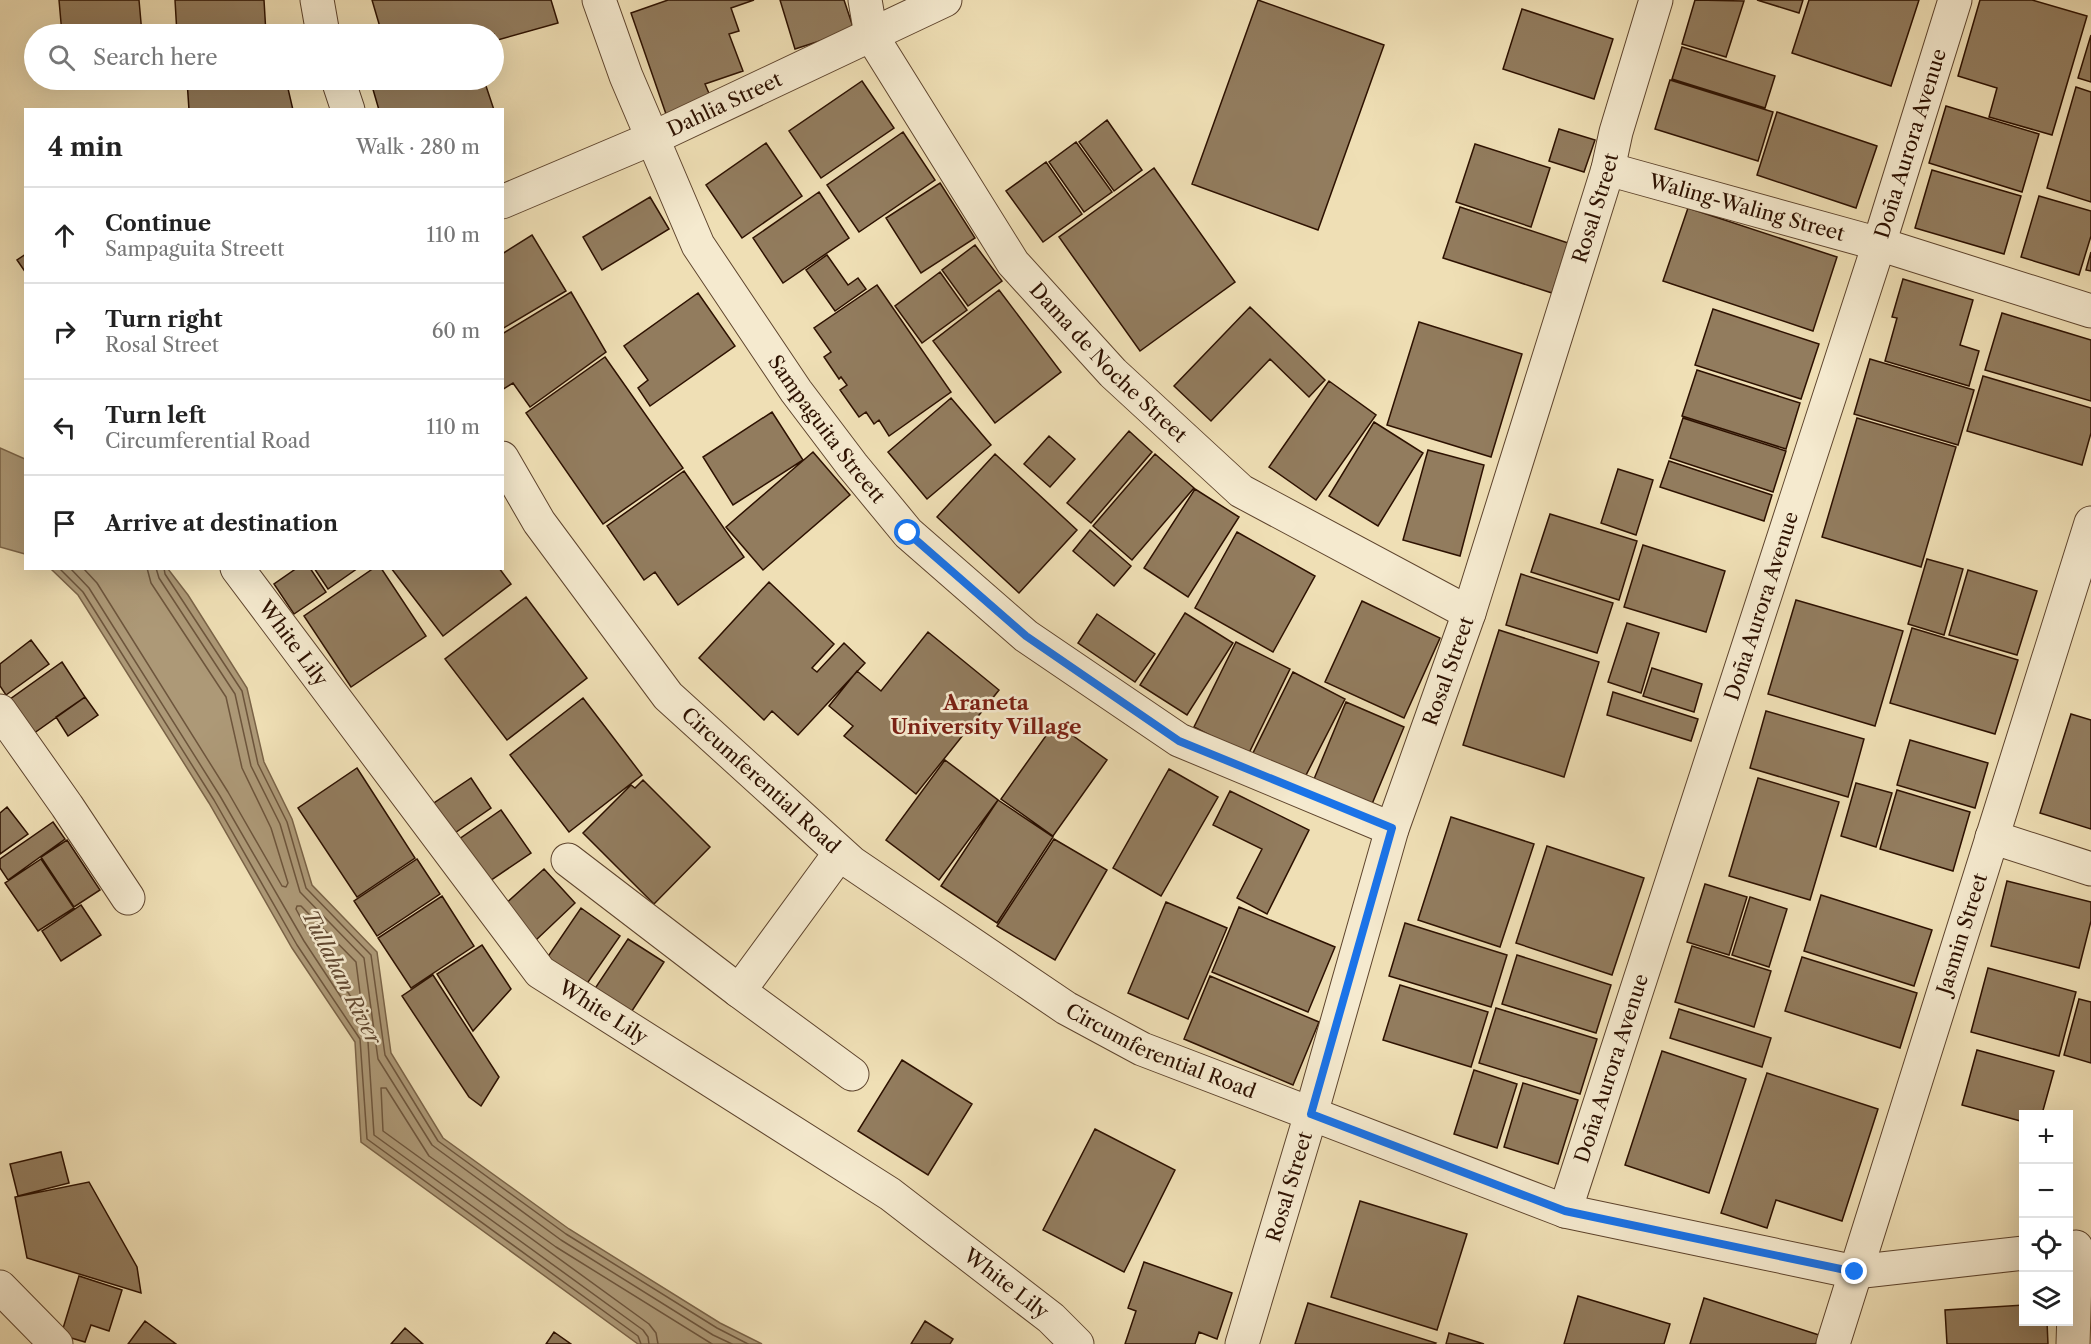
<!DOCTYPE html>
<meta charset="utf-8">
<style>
:root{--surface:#fff;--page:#f6f6f6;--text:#222;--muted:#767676;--line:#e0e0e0}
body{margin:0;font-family:"Libre Caslon Text",serif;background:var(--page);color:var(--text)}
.controls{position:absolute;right:18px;bottom:18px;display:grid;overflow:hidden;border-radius:0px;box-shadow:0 6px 24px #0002}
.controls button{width:54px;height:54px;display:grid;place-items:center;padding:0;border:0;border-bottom:2px solid var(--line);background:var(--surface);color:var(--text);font:30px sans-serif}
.stop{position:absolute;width:18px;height:18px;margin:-14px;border:4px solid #1a73e8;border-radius:50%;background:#fff}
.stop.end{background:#1a73e8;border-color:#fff;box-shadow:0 2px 6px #0008}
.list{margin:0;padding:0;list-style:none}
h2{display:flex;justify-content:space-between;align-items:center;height:78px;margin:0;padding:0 24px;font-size:26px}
h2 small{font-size:20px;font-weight:400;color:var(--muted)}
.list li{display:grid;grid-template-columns:39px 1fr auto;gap:18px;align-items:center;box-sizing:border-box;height:96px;padding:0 24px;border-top:2px solid var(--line)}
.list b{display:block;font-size:22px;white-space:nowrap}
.list p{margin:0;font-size:20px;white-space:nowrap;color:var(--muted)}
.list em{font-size:20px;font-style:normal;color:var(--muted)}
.icon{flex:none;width:33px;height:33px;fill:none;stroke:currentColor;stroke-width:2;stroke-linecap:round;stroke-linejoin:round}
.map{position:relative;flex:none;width:2091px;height:1344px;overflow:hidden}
.search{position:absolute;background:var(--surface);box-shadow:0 6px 24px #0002;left:24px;top:24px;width:480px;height:66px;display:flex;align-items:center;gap:15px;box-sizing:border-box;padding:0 21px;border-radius:33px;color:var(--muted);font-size:22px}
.panel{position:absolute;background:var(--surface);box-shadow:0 6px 24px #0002;left:24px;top:108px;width:480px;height:462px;border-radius:0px}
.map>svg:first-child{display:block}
.water{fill:#ad9977;stroke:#7a6347;stroke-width:1.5}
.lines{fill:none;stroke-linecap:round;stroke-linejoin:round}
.shore{stroke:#6d553c;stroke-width:1.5}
.building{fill:#927c5e;stroke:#2d1100;stroke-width:1.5}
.minor-casing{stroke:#5e442d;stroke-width:35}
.minor{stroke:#f5eacf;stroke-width:33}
.route{stroke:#1a73e8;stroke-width:8}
.labels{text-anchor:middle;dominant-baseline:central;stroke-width:5;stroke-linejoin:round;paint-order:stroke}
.street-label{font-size:20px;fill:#2d1100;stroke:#f5eacf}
.neighbourhood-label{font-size:21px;font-weight:bold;fill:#7a1f14;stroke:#f5eacf}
.water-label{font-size:21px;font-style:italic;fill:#604730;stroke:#f5eacf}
</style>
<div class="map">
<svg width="2091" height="1344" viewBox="0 0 2091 1344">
<rect width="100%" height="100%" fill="#efdfb5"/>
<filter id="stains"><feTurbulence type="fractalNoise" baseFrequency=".00333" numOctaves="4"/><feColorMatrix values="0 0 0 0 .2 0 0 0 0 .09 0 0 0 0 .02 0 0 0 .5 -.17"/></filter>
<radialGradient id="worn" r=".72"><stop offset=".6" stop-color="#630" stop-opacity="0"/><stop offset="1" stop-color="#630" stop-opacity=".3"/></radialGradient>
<path class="water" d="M0 448 25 459V554L0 547Z
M51 569H168L188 595 247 688 264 762 292 819 312 885 377 952 391 1053 443 1138 569 1229 720 1323 762 1344H638L361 1142 355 1042 292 948 209 803 78 595Z"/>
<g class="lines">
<path class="shore" d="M59 568 83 592 214 800 297 945 360 1039 367 1139 638 1336 641 1344
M70 568 89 588 220 796 304 941 366 1035 368 1042 374 1135 643 1330 648 1337 649 1344
M83 568 97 583 228 792 282 886 286 887 288 883 271 828 242 768 226 697 151 583 147 568
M156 568 159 578 235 694 251 766 280 824 300 892 364 958 378 1059 432 1145 561 1240 713 1335 732 1344
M164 568 165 574 242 691 258 764 287 822 306 888 371 955 385 1055 438 1141 566 1234 717 1328 748 1344
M297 906H301L356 962 361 1001 360 1003H355L311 937 296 909Z
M658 1344 656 1333 649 1324 383 1131 381 1088H386L429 1156 556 1247 712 1344"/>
</g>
<path class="building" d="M59 0H139L142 34H62Z
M175 0H264L266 34H177Z
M372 0H551L558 23 494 41V34H382Z
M668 0H754L731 8 739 31 729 34 743 71 705 84 711 98 666 114 631 13Z
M780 0H844L854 30 795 49Z
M1258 0 1384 45 1318 230 1192 184Z
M1695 0 1744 1 1726 57 1682 44Z
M1757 0H1803L1799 13Z
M1809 0H1919L1891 86 1792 53Z
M1980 0H2032L2087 16 2052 135 1989 117 1997 88 1958 76Z
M1522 9 1613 39 1594 99 1503 69Z
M2091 35V82L2078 78Z
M1682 47 1775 76 1765 108 1672 79Z
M65 80H129L65 84Z
M187 80H286L293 110H189Z
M392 80H484L494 110H379L372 86Z
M1670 80 1773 112 1758 161 1655 129Z
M862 81 894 128 821 178 789 131Z
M2076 87 2091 92V202L2047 188Z
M1946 106 2039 134 2022 192 1929 163Z
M1777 112 1877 146 1856 208 1757 175Z
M1107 120 1142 170 1114 191 1079 142Z
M1559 129 1595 140 1584 172 1549 161Z
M903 132 935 180 859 232 827 185Z
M1076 142 1112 192 1084 212 1049 162Z
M766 143 802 196 742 238 706 185Z
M1475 144 1550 168 1531 227 1456 202Z
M1046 162 1082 214 1043 242 1006 191Z
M1154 168 1235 282 1140 351 1059 237Z
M1932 170 2021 196 2004 254 1915 228Z
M940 183 975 238 921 273 886 218Z
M819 192 849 238 783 283 753 238Z
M2039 196 2091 211V236L2079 275 2021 257Z
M650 197 669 229 602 270 583 237Z
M1460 207 1568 243 1552 293 1443 258Z
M1688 208 1837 257 1813 331 1663 281Z
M532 235 566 291 502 329V254Z
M975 245 1002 281 968 306 942 270Z
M2091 252V271L2086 270Z
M26 254V273L17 260Z
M827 255 848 285 858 278 866 289 835 311 806 270Z
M940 272 967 310 922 343 895 306Z
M1903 279 1973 300 1960 345 1979 351 1969 386 1885 361 1897 318 1892 317Z
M877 285 951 392 889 436 879 420 874 424 866 412 859 417 840 390 847 385 841 377 839 379 824 357 831 352 814 328Z
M999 290 1061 372 995 423 933 341Z
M571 292 606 352 530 407 513 383 502 390V334Z
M698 293 735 346 650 406 638 388 648 380 624 346Z
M1250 307 1325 380 1309 397 1270 359 1211 421 1174 386Z
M1713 309 1819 344 1801 399 1695 365Z
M2002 313 2091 340V401L1985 370Z
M1419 322 1522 354 1491 457 1387 425Z
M605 357 683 468 603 524 526 413Z
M1870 359 1974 390 1958 445 1854 414Z
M1697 370 1800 403 1786 449 1682 416Z
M1983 376 2091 408V433L2082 465 1967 431Z
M1329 381 1376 415 1316 500 1269 467Z
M951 398 991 445 927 499 888 452Z
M772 412 803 460 733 505 703 457Z
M1683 418 1786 451 1773 492 1670 458Z
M1857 418 1956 447 1921 567 1822 537Z
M1374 422 1423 453 1378 526 1329 496Z
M1129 431 1152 452 1091 523 1067 503Z
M1049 436 1075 459 1050 487 1024 464Z
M1428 450 1484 465 1460 556 1403 540Z
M813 452 850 495 763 570 726 527Z
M995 454 1077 530 1019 593 937 517Z
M1155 454 1194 488 1132 560 1093 526Z
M1669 461 1772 495 1764 521 1660 487Z
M1618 469 1653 480 1636 535 1601 523Z
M684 471 744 557 678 605 655 572 644 580 607 526Z
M1195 489 1239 517 1188 597 1144 568Z
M1550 514 1637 541 1619 600 1531 572Z
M1090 530 1131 566 1114 586 1073 551Z
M1237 532 1315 576 1273 652 1195 608Z
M1643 545 1725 571 1706 632 1624 607Z
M1927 559 1963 569 1944 635 1908 624Z
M297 568H310L326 592 294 614 274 584Z
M314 568H358L328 589Z
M374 568H381L426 636 351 687 304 616Z
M391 568H499L511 584 443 636Z
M1968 570 2037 591 2017 655 1949 635Z
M1521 574 1613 603 1597 653 1506 625Z
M769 582 834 644 812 668 817 672 844 643 865 663 798 735 772 711 764 720 699 658Z
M526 597 587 678 507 740 445 659Z
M1796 600 1903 631 1875 726 1768 694Z
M1362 601 1440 638 1404 718 1325 682Z
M1185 613 1233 643 1187 715 1140 685Z
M1097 614 1155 654 1135 682 1078 643Z
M1627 623 1659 633 1641 693 1608 682Z
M1912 628 2018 660 1995 734 1890 703Z
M1499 630 1599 662 1564 777 1463 745Z
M928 632 999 690 916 794 844 736 853 726 829 706 857 671 881 691Z
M31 640 49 664 6 695 0 686V664Z
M1236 642 1290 669 1248 755 1194 727Z
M62 662 85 697 30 736 6 702Z
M1652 668 1702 684 1694 712 1643 696Z
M1293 672 1345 699 1303 781 1252 755Z
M1613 692 1698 719 1691 741 1607 715Z
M85 697 98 715 68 736 56 717Z
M583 698 642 775 569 832 510 755Z
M1346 702 1404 727 1372 804 1314 779Z
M1766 711 1864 739 1848 797 1750 768Z
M2071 714 2091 720V829L2040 813Z
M1055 723 1107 760 1053 836 1001 799Z
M1910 740 1988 763 1975 808 1897 785Z
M945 760 998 800 939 880 886 840Z
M357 768 415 858 357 897 298 808Z
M1169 769 1218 797 1161 896 1113 868Z
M471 778 491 808 449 837 428 807Z
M1758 778 1839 802 1810 900 1729 876Z
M643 780 710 847 654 904 583 833 631 785 635 788Z
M1856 783 1892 793 1876 847 1841 836Z
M1897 790 1970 812 1953 871 1880 849Z
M1230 791 1309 830 1267 914 1237 898 1262 849 1213 825Z
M998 800 1053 837 997 923 941 886Z
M7 807 28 834 0 854V813Z
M501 810 531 853 481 887 452 844Z
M1451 817 1534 844 1500 947 1418 920Z
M53 822 65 839 8 880 0 868V859Z
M1054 839 1107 870 1055 960 997 926Z
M67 840 100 890 74 907 41 857Z
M1547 846 1644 878 1612 975 1516 943Z
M41 859 74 908 38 931 5 883Z
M417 859 440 894 377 936 354 901Z
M544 869 575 903 535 941 503 906Z
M2007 881 2091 902V921L2079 968 1991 946Z
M1705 884 1747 897 1729 955 1687 942Z
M1821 895 1932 930 1914 986 1804 951Z
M442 896 474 946 411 988 378 938Z
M1750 897 1787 909 1769 967 1732 955Z
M1166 902 1227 928 1188 1019 1128 993Z
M81 905 101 935 61 961 42 931Z
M1239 907 1335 947 1308 1012 1212 972Z
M581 908 620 936 586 985 547 958Z
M1405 923 1507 955 1491 1007 1389 976Z
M628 939 664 962 628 1017 592 993Z
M482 945 511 989 473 1031 437 974Z
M1692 946 1771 971 1754 1027 1675 1002Z
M1517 955 1611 985 1596 1033 1502 1004Z
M1802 957 1917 993 1900 1048 1785 1011Z
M1988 968 2076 992 2059 1056 1971 1032Z
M433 975 499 1077 481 1106 469 1097 402 996Z
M1210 976 1319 1022 1293 1085 1184 1039Z
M1400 985 1488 1012 1471 1067 1383 1040Z
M2079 999 2091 1002V1063L2064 1055Z
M1496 1008 1597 1039 1580 1094 1479 1063Z
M1679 1009 1771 1038 1762 1067 1670 1038Z
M1977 1050 2054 1071 2042 1114H2024V1122L1962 1105Z
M1662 1051 1746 1079 1709 1193 1625 1165Z
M902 1060 972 1104 928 1175 858 1131Z
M1474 1070 1517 1084 1497 1148 1454 1134Z
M1767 1073 1878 1109 1842 1221 1776 1200 1767 1228 1721 1213Z
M1523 1083 1578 1100 1558 1164 1504 1147Z
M1095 1129 1175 1170 1124 1272 1043 1230Z
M61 1152 69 1183 18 1196 10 1164Z
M89 1182 137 1267 141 1293 27 1258 15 1197Z
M1360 1201 1467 1234 1437 1330 1331 1297Z
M1144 1262 1232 1293 1217 1339 1199 1332 1195 1344H1125L1136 1311 1128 1308Z
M79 1276 122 1290 109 1331 91 1325 85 1342 61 1335Z
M1578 1296 1670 1324 1664 1344H1564Z
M1704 1298 1819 1335 1816 1344H1690Z
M1308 1303 1436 1343 1435 1344H1295Z
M2024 1305V1322H2047L2048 1344H1947L1945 1310Z
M145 1321 176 1344H128Z
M925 1321 953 1339 950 1344H911Z
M405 1328 423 1344H391Z
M554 1332 571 1344H546Z
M1449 1333 1484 1344H1446Z"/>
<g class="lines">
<defs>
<g id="minor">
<path d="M317 0 323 34"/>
<path id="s1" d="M599 0 626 76 698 245 796 391 852 465 908 533 1026 636 1179 740 1392 829"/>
<path id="s2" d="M865 0 871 35 1013 263 1113 373 1241 491 1469 613"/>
<path d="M338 80 348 110"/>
<path id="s3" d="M1608 169 1879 244 2091 311"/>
<path id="s4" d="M502 202 653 138 945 0"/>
<path id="s5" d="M502 458 539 522 668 696 852 863 1066 1008 1142 1049 1565 1211 1855 1272 2024 1253"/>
<path id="s6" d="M237 568 540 972 890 1194 1051 1318 1077 1344"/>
<path d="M0 711 67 806 128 898"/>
<path d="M1992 837 2091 869"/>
<path d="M568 860 739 991 840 853"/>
<path d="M739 991 852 1074"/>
<path id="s7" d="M1565 1211 1879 244 1955 0"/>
<path d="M0 1287 56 1344"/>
<path id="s8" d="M1242 1344 1311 1114 1392 829 1469 613 1608 169 1616 132 1656 0"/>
<path id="s9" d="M1833 1344 2091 523"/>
<path d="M2073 1344 2076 1247"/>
</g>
</defs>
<use href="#minor" class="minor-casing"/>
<use href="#minor" class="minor"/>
</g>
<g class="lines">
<path class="route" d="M908 533 1026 636 1179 741 1392 828 1311 1114 1565 1211 1855 1272"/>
</g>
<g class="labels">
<g class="street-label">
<text stroke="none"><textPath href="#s4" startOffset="243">Dahlia Street</textPath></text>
<text stroke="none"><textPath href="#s7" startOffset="1122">Doña Aurora Avenue</textPath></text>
<text stroke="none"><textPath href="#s3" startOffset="144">Waling-Waling Street</textPath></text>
<text stroke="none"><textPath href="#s8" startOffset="1190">Rosal Street</textPath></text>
<text stroke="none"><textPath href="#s2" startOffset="442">Dama de Noche Street</textPath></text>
<text stroke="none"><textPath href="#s1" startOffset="489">Sampaguita Streett</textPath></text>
<text stroke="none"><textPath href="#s7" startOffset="636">Doña Aurora Avenue</textPath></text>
<text stroke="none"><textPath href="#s6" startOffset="94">White Lily</textPath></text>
<text stroke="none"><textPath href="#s8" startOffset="704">Rosal Street</textPath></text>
<text stroke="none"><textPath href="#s5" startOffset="416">Circumferential Road</textPath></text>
<text stroke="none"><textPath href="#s9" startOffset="430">Jasmin Street</textPath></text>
<text stroke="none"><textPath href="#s6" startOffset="580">White Lily</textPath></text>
<text stroke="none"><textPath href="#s5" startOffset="902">Circumferential Road</textPath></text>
<text stroke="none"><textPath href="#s7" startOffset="150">Doña Aurora Avenue</textPath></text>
<text stroke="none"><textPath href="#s8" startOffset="164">Rosal Street</textPath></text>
<text stroke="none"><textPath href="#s6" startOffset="1066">White Lily</textPath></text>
</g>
<g class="neighbourhood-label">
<text x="986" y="702">Araneta<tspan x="986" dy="24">University Village</tspan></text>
</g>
<g class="water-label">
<text transform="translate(342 977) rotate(63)">Tullahan River</text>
</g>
</g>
<rect width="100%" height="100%" filter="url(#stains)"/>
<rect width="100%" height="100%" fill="url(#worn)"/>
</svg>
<div class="controls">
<button>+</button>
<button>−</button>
<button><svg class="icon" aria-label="locate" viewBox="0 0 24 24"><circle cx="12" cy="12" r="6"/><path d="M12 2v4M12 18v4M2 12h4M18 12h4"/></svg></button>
<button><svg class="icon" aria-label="layers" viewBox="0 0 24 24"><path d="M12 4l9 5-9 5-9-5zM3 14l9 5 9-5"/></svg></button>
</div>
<div class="stop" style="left:908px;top:533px"></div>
<div class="stop end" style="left:1855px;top:1272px"></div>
<div class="search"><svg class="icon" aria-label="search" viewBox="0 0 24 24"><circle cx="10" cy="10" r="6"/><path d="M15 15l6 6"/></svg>Search here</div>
<section class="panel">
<h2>4 min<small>Walk · 280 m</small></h2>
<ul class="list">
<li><svg class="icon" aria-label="ahead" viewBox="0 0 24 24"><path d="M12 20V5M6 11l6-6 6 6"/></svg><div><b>Continue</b><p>Sampaguita Streett</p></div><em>110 m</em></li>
<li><svg class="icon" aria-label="right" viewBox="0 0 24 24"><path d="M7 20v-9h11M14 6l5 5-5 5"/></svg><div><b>Turn right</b><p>Rosal Street</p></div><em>60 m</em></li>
<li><svg class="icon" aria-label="left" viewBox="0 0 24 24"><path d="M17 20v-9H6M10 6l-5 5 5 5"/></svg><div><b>Turn left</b><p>Circumferential Road</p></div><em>110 m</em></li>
<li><svg class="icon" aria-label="arrive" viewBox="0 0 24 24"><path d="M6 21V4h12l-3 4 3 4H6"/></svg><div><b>Arrive at destination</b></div></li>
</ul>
</section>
</div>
